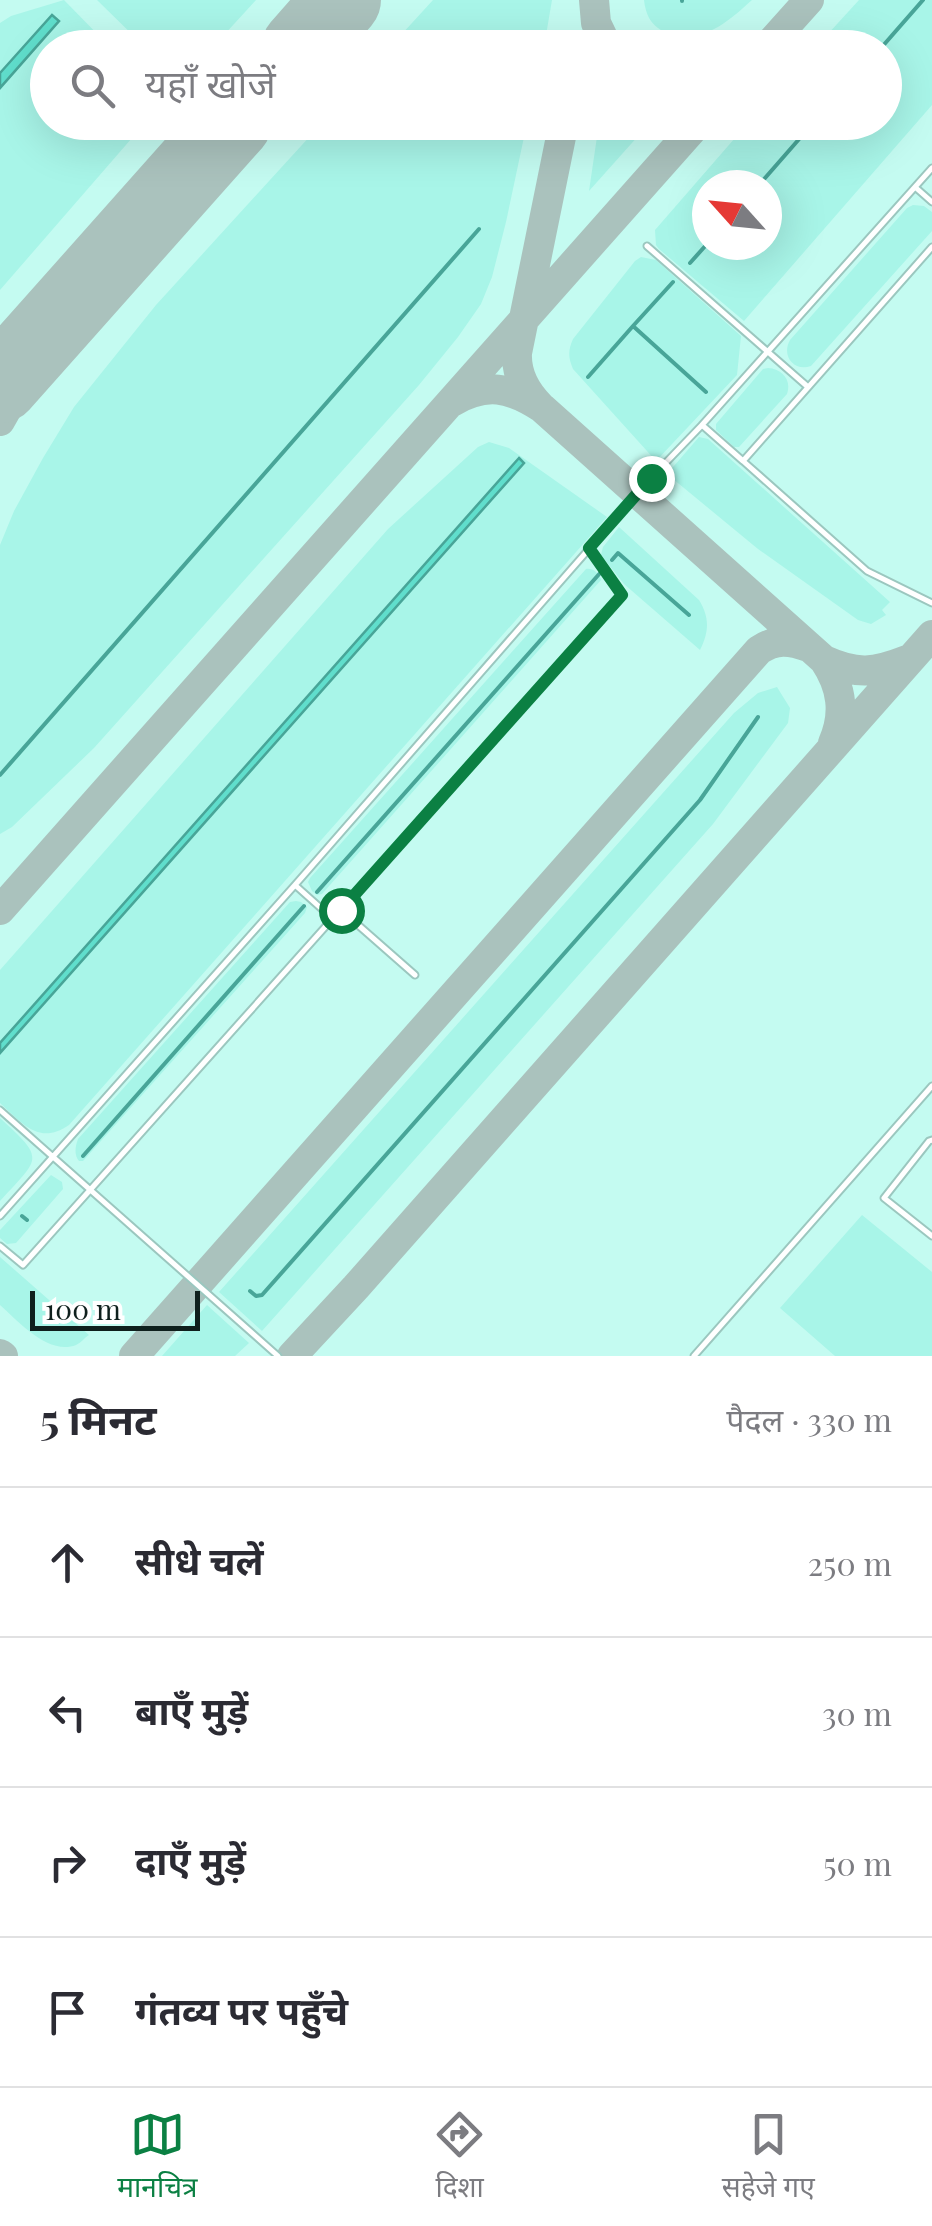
<!DOCTYPE html>
<html lang="hi">
<meta charset="utf-8">
<style>
:root{--surface:#fff;--page:#f7f7f7;--text:#2b2b33;--muted:#7c7c81;--line:#e1e1e2;--accent:#0b8043}
body{margin:0;font-family:"Playfair Display","Noto Sans Devanagari",serif;background:var(--page);color:var(--text)}
.compass{position:absolute;left:692px;top:170px;width:90px;height:90px;border-radius:50%;background:var(--surface);box-shadow:0 10px 40px #0002;rotate:297deg}
.scale{position:absolute;left:30px;bottom:25px;width:170px;box-sizing:border-box;padding-left:10px;border:5px solid #0f201d;border-top:0;font-size:28px;line-height:35px;white-space:nowrap;color:#0f201d;-webkit-text-stroke:8px #fff;paint-order:stroke}
.stop{position:absolute;width:30px;height:30px;margin:-22px;border:8px solid #0b8043;border-radius:50%;background:#fff}
.stop.end{background:#0b8043;border-color:#fff;box-shadow:0 2px 10px #0008}
.list{margin:0;padding:0;list-style:none}
h2{display:flex;justify-content:space-between;align-items:center;height:130px;margin:0;padding:0 40px;font-size:42px}
h2 small{font-size:32px;font-weight:400;color:var(--muted)}
.list li{display:grid;grid-template-columns:65px 1fr auto;gap:30px;align-items:center;box-sizing:border-box;height:150px;padding:0 40px;border-top:2px solid var(--line)}
.list b{display:block;font-size:38px;white-space:nowrap}
.list em{font-size:32px;font-style:normal;color:var(--muted)}
.icon{flex:none;width:55px;height:55px;fill:none;stroke:currentColor;stroke-width:2;stroke-linecap:round;stroke-linejoin:round}
.map{position:relative;flex:none;width:932px;height:1356px;overflow:hidden}
.search{position:absolute;background:var(--surface);box-shadow:0 10px 40px #0002;left:30px;right:30px;top:30px;height:110px;display:flex;align-items:center;gap:25px;box-sizing:border-box;padding:0 35px;border-radius:55px;color:var(--muted);font-size:38px}
.sheet{height:730px;background:var(--surface)}
nav{display:flex;justify-content:space-around;align-items:center;box-sizing:border-box;height:140px;border-top:2px solid var(--line);background:var(--surface);font-size:28px;color:var(--muted)}
nav a{display:grid;justify-items:center;gap:5px}
nav .on{color:var(--accent)}
.map>svg:first-child{display:block}
.built{fill:#c4fbf1;fill-rule:evenodd}
.green{fill:#a8f5e8;fill-rule:evenodd}
.water{fill:#60decc;stroke:#48a598;stroke-width:2.5}
.lines{fill:none;stroke-linecap:round;stroke-linejoin:round}
.stream{stroke:#48a598;stroke-width:4}
.taxiway{stroke:#aac2bd;stroke-width:30}
.runway{stroke:#aac2bd;stroke-width:78}
.service-casing{stroke:#9bc7bf;stroke-width:9}
.service{stroke:#fff;stroke-width:5}
.route{stroke:#0b8043;stroke-width:12}
</style>
<div class="map">
<svg width="932" height="1356" viewBox="0 0 932 1356">
<rect width="100%" height="100%" fill="#e4fff9"/>
<path class="built" d="M0 0H932V1356H0ZM48 48H884V122H48ZM707 185H767V245H707Z"/>
<path class="green" d="M64 0 110 47 48 48V122L145 123 0 290V23L11 16Z
M97 0H256L213 47 146 48Z
M433 0H552L544 47H390Z
M644 0H752C729 21 711 36 679 40 658 29 647 25 644 0Z
M859 0H932V105L744 321 659 249 656 245 655 230 748 123 884 122V48L816 47ZM707 185H767V245H707Z
M644 122 648 125 589 191 599 123Z
M322 123H527L506 222 492 277 481 304 458 337 419 385 94 748 12 827 0 834V545L14 511 43 458 74 407 156 305Z
M913 205 924 206 932 212V231L811 366C794 372 781 356 790 340L907 208Z
M641 257 656 260 741 336 737 375 656 461 573 369C568 357 568 350 573 339L635 261Z
M768 368C782 369 792 380 787 394L739 447H734L716 430V424L763 369Z
M699 437 708 439 890 602 882 610 886 615 871 624 858 620 758 549 667 474Z
M489 442 509 448 607 517 69 1125C39 1146 22 1123 0 1103V970L388 529 478 447Z
M619 527 699 600C710 618 709 632 700 650L624 584 601 555 603 547Z
M586 569C593 568 599 573 601 580L322 894 317 895 312 891 308 882 310 878Z
M777 687 790 708 788 723 713 824 262 1331 219 1292 734 713 758 693Z
M296 901 301 902 307 907 305 913 83 1161H79C74 1155 75 1147 78 1139L290 902Z
M0 1118C46 1160 40 1157 0 1201Z
M51 1175 62 1182 63 1189 16 1243 7 1244 0 1238V1230Z
M862 1215 932 1272V1356H835L780 1308Z
M0 1257 89 1335C84 1338 81 1343 76 1345 49 1356 18 1321 0 1305Z
M207 1305 249 1343 235 1356H162Z"/>
<path class="water" d="M52 15 59 21 0 88V73Z
M519 458 524 463 0 1053V1043Z"/>
<g class="lines">
<path class="stream" d="M682 1V0
M881 48 923 0
M759 185 814 122
M690 263 707 244
M633 326 673 282
M588 377 633 326 706 392
M612 560 618 553 689 615
M0 775 479 229
M317 892 601 572
M83 1156 304 906
M22 1216 27 1220
M250 1291 256 1296 262 1295 700 800 758 717"/>
<path class="taxiway" d="M594 0 596 23 608 48
M766 48 809 0
M452 402C486 382 510 387 542 408L824 660C842 687 846 713 833 743
M540 406C525 391 516 373 517 353L564 122
M0 421 38 354 88 287
M824 660C857 675 874 673 907 660
M0 910 699 122
M0 1354 3 1356
M134 1356 759 650C776 639 789 640 808 647
M292 1356 356 1287 932 635"/>
<path class="runway" d="M300 48 342 0
M0 384 233 122"/>
<defs>
<path id="service" d="M915 187 932 202
M647 246 808 387
M702 425 743 461 932 247
M743 461 867 571 932 603
M295 885 333 919
M341 910 415 975
M0 1110 278 1356
M932 1140 929 1141 884 1198 932 1236
M0 1216 295 885 651 478 702 425 932 168
M0 1246 23 1265 622 595 589 549
M694 1356 932 1086"/>
</defs>
<use href="#service" class="service-casing"/>
<use href="#service" class="service"/>
</g>
<g class="lines">
<path class="route" d="M341 910 622 595 589 548 651 478"/>
</g>
</svg>
<svg class="compass" viewBox="-18 -18 36 36"><path d="M0-13l5 13h-10z" fill="#e53935"/><path d="M0 13l5-13h-10z" fill="#7c7c81"/></svg>
<div class="scale">100 m</div>
<div class="stop" style="left:341px;top:910px"></div>
<div class="stop end" style="left:651px;top:478px"></div>
<div class="search"><svg class="icon" aria-label="search" viewBox="0 0 24 24"><circle cx="10" cy="10" r="6"/><path d="M15 15l6 6"/></svg>यहाँ खोजें</div>
</div>
<section class="sheet">
<h2>5 मिनट<small>पैदल · 330 m</small></h2>
<ul class="list">
<li><svg class="icon" aria-label="ahead" viewBox="0 0 24 24"><path d="M12 20V5M6 11l6-6 6 6"/></svg><div><b>सीधे चलें</b></div><em>250 m</em></li>
<li><svg class="icon" aria-label="left" viewBox="0 0 24 24"><path d="M17 20v-9H6M10 6l-5 5 5 5"/></svg><div><b>बाएँ मुड़ें</b></div><em>30 m</em></li>
<li><svg class="icon" aria-label="right" viewBox="0 0 24 24"><path d="M7 20v-9h11M14 6l5 5-5 5"/></svg><div><b>दाएँ मुड़ें</b></div><em>50 m</em></li>
<li><svg class="icon" aria-label="arrive" viewBox="0 0 24 24"><path d="M6 21V4h12l-3 4 3 4H6"/></svg><div><b>गंतव्य पर पहुँचे</b></div></li>
</ul>
</section>
<nav>
<a class="on"><svg class="icon" aria-label="map" viewBox="0 0 24 24"><path d="M3 6l6-2 6 2 6-2v14l-6 2-6-2-6 2zM9 4v14M15 6v14"/></svg>मानचित्र</a>
<a><svg class="icon" aria-label="directions" viewBox="0 0 24 24"><path d="M12 3l9 9-9 9-9-9zM9 14v-3h6M13 9l2 2-2 2"/></svg>दिशा</a>
<a><svg class="icon" aria-label="saved" viewBox="0 0 24 24"><path d="M7 4h10v16l-5-4-5 4z"/></svg>सहेजे गए</a>
</nav>
